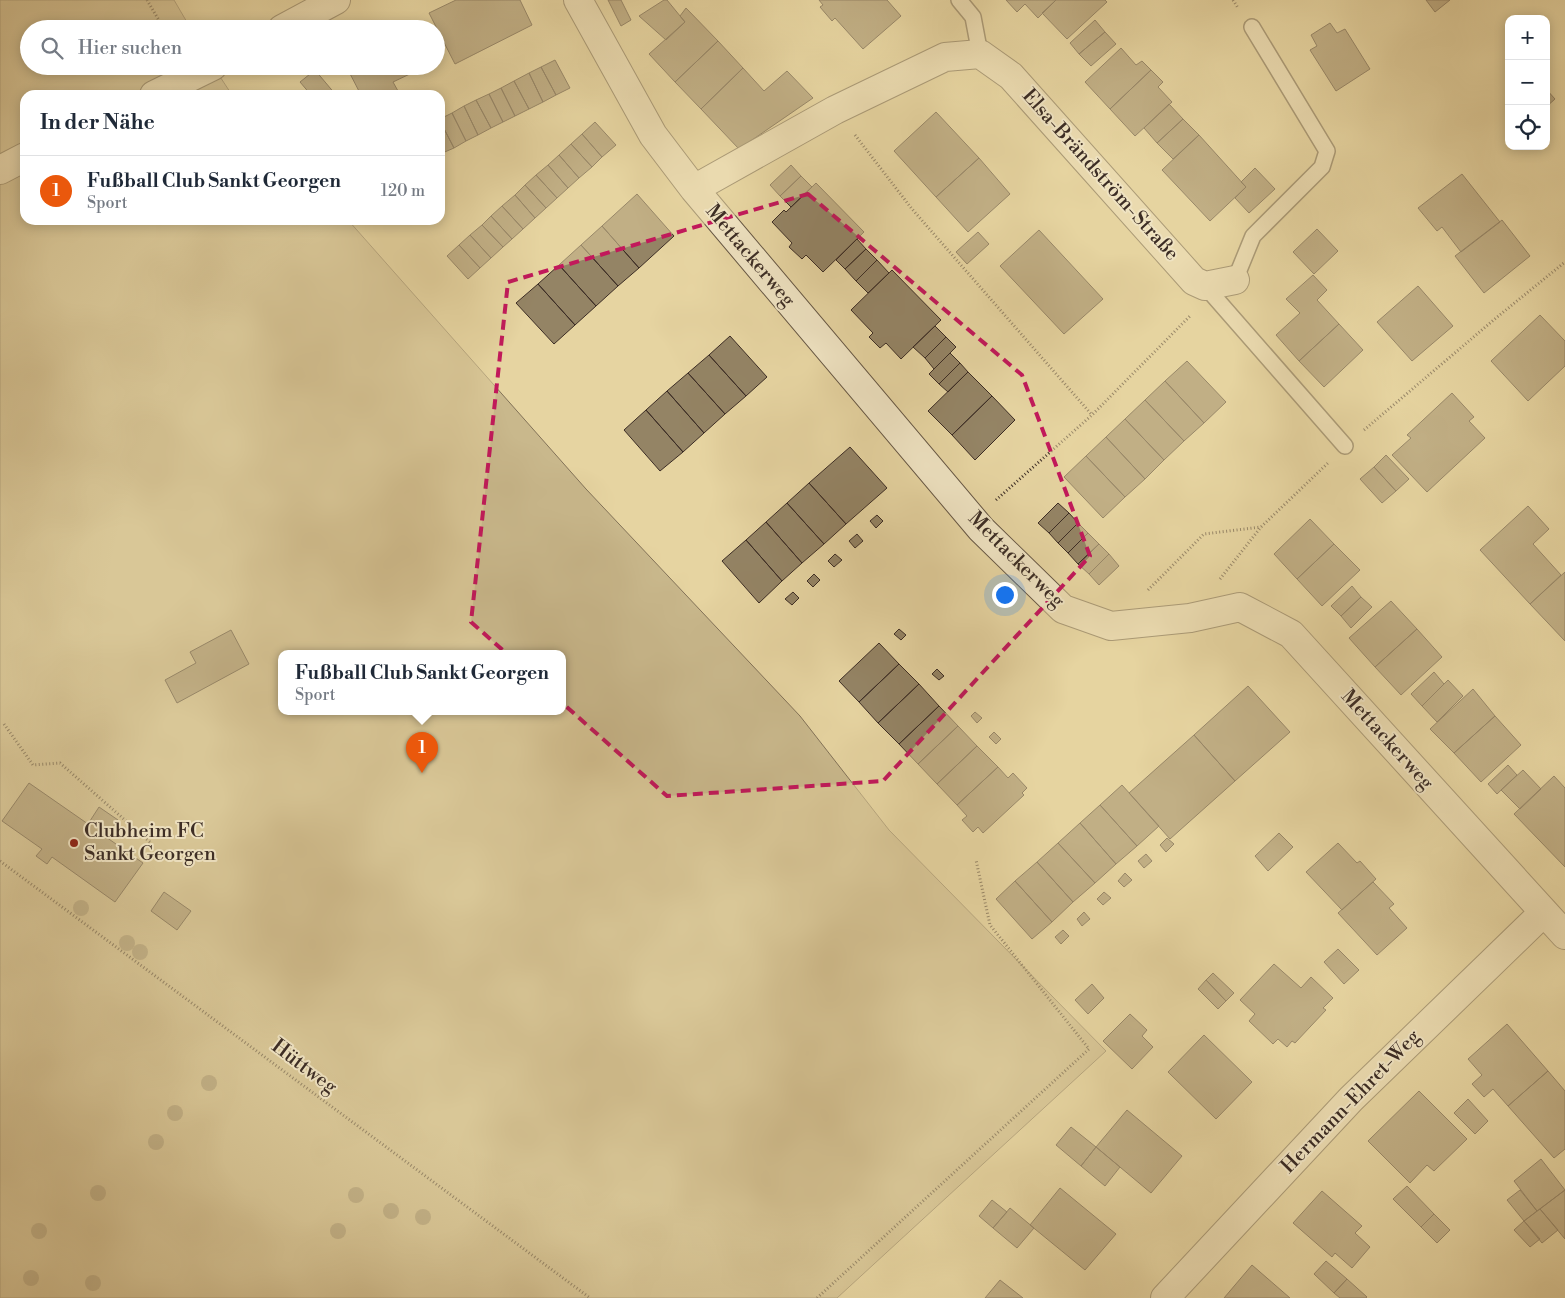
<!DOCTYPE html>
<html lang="de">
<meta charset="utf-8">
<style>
:root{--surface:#fff;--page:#f6f6f7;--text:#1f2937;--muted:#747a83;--line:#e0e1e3;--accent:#ea580c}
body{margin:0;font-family:"Libre Bodoni",serif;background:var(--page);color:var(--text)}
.controls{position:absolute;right:15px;top:15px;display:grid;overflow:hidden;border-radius:10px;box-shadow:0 2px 12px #0003}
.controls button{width:45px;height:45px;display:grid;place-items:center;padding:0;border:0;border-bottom:1px solid var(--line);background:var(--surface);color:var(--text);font:25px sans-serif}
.you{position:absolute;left:1004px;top:594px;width:18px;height:18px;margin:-12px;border:4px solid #fff;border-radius:50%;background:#1a73e8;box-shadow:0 0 0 8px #1a73e833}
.badge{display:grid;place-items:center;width:32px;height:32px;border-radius:50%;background:var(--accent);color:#fff;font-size:16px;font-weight:700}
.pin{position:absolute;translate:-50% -41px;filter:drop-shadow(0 1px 2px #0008)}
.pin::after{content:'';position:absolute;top:26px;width:18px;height:15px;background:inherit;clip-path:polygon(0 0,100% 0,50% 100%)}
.popup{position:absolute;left:278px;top:650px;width:288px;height:65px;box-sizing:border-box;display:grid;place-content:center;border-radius:10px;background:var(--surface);filter:drop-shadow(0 1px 4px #0005);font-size:16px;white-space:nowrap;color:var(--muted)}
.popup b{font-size:19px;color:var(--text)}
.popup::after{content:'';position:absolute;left:50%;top:100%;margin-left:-10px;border:10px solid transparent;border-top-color:var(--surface)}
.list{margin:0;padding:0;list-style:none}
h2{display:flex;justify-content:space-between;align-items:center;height:65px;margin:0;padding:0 20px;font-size:21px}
h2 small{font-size:16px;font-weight:400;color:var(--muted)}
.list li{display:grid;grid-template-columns:32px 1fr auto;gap:15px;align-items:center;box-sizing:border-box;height:70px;padding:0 20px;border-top:1px solid var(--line)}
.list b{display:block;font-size:19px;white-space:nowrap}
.list p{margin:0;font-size:16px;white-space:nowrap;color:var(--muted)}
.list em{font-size:16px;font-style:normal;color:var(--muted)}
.icon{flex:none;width:28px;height:28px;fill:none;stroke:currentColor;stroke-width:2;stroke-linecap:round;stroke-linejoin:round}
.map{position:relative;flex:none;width:1565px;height:1298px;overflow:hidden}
.search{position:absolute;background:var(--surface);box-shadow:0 2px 12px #0003;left:20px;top:20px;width:425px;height:55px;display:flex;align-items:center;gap:12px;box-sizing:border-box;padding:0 18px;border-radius:28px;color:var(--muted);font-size:19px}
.panel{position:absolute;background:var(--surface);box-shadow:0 2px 12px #0003;left:20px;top:90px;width:425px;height:135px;border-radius:15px}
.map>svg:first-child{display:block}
.green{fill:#c9b88c;stroke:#827258;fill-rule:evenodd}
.building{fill:#948465;stroke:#3c2d25}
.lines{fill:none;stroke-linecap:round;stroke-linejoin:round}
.service-casing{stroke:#665744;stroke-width:18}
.minor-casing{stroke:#665744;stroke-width:30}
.path{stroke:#3c2d25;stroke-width:3;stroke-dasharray:1 2.5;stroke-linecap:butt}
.service{stroke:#efe3c2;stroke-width:15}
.minor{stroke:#efe3c2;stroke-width:28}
.tree{fill:#988868}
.marked{fill:none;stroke:#c2185b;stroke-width:4;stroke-dasharray:10 6;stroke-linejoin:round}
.poi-dot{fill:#8f2418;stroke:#efe3c2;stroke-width:2}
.labels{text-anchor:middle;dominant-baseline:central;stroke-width:4;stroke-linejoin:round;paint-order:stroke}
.street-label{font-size:20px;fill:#3c2d25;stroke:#efe3c2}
.poi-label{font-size:20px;fill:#3c2d25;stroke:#efe3c2;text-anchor:start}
</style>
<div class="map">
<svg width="1565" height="1298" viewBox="0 0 1565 1298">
<rect width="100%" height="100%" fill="#e6d4a1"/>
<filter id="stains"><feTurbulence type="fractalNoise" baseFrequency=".004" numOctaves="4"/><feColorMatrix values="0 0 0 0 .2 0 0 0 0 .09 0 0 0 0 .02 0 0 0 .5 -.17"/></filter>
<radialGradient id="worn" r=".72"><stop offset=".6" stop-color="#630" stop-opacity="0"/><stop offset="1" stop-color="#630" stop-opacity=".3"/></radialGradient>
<path class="green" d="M0 0H174L191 29H29V66H213L232 95H25V220H348L586 489 800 716 889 830 1106 1051 837 1298H0ZM282 654H562V712H282Z"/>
<path class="building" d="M456 0H520L532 25 455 64 429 13Z
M608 0H621L631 20 621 26Z
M664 0H667L685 22 666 40 639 16Z
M819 0H887L901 16 863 49 835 18 832 21 820 7 823 5Z
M1006 0H1056L1038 18 1025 4 1017 12Z
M1056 0H1105L1107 2 1067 39 1042 13Z
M1426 0H1450L1435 12Z
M686 8 718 41 675 82 649 54 685 22 680 16Z
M1095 20 1105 32 1079 54 1070 43Z
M1330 23 1337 33 1345 29 1370 69 1336 91 1310 50 1317 46 1311 35Z
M1105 32 1116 44 1091 66 1079 54Z
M718 41 743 68 701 109 675 82Z
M1121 48 1136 65 1142 61 1151 70 1110 109 1085 82Z
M555 60 570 88 556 95 541 67Z
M346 66H411L414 72 393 82 398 91 389 95H361Z
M541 67 556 95 543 102 529 73Z
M743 68 764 91 787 71 813 98 739 149 701 109Z
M315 70 336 95H311L300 82Z
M1151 70 1163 82 1158 87 1172 102 1135 136 1110 109Z
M529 73 543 102 529 109 514 81Z
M514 81 529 109 515 116 501 88Z
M501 88 515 116 503 122 489 94Z
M1546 89 1555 99 1546 107Z
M489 94 503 122 491 128 476 100Z
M476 100 491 128 478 135 464 106Z
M1169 104 1183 119 1157 143 1144 128Z
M464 106 478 135 466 141 452 113Z
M936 112 979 158 936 197 894 151Z
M452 113 466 141 454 148 440 121V119Z
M1183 119 1199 135 1173 159 1157 143Z
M440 121 454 148 440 154Z
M595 122 616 145 602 157 582 134Z
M582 134 602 157 592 167 571 144Z
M1199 135 1246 187 1210 221 1162 170Z
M571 144 592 167 579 178 559 155Z
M559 155 579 178 568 188 548 165Z
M979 158 1010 194 968 232 936 197Z
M548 165 568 188 557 198 536 175Z
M791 165 801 176 780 196 770 185Z
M1255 168 1275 189 1249 213 1235 198 1246 187 1241 182Z
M1462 174 1500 222 1461 252 1442 227 1437 231 1418 208Z
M536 175 557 198 546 208 525 185Z
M801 176 812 187 791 207 780 196Z
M816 183 864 232 823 272 806 255 802 259 789 247 792 243 772 222 784 210 786 212Z
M525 185 546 208 535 218 515 195Z
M637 194 674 236 639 268 602 226Z
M515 195 535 218 523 229 502 206Z
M502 206 523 229 512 239 491 216Z
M491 216 512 239 503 247 482 225Z
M1502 220 1530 256 1484 293 1455 256Z
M482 225 503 247 491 258 470 235Z
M602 226 639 268 618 286 581 245Z
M1317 229 1338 251 1314 274 1293 252Z
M1039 230 1103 299 1064 334 1000 266Z
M978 232 989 244 967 264 956 252Z
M470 235 491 258 480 268 459 245Z
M857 239 866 249 845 269 836 260Z
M459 245 480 268 468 279 447 256Z
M581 245 618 286 596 306 559 265Z
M866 249 877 260 856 281 845 269Z
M877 260 889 273 868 293 856 281Z
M559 265 596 306 575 325 538 284Z
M892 270 941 320 901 359 886 343 880 348 869 337 873 333 851 310Z
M1313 275 1327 290 1317 300 1339 324 1299 361 1276 335 1300 313 1286 299Z
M538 284 575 325 554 344 516 303Z
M1418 286 1453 326 1412 361 1377 322Z
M1540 315 1565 341V366L1528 401 1491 361Z
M1339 324 1363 350 1324 387 1299 361Z
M935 326 946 337 925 358 913 347Z
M730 336 767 377 746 396 709 355Z
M946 337 956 347 934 369 925 358Z
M950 353 960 363 939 384 929 374Z
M709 355 746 396 725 414 688 373Z
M1187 361 1226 402 1204 423 1165 381Z
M960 363 968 372 948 392 939 384Z
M968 372 992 396 952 435 928 411Z
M688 373 725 414 704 433 667 391Z
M1165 381 1204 423 1184 441 1145 400Z
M667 391 704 433 683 452 646 410Z
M1452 393 1474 417 1469 421 1485 438 1427 492 1392 455 1411 438 1407 435Z
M992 396 1015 420 975 460 952 435Z
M1145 400 1184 441 1164 460 1125 419Z
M646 410 683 452 660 471 624 430Z
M1125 419 1164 460 1145 479 1106 437Z
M1106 437 1145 479 1125 497 1086 456Z
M850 447 887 488 846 524 809 483Z
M1386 455 1409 479 1396 491 1374 467Z
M1086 456 1125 497 1103 518 1064 477Z
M1374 467 1396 491 1382 503 1360 479Z
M809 483 846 524 824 544 787 503Z
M787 503 824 544 802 563 766 522Z
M1058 503 1069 513 1049 533 1038 523Z
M1528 506 1549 529 1533 544 1561 575 1530 604 1480 550Z
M1069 513 1078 523 1058 543 1049 533Z
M877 515 883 521 876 528 870 521Z
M1310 519 1334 544 1297 579 1274 554Z
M766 522 802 563 782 581 746 540Z
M1078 523 1088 533 1068 553 1058 543Z
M1088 533 1099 544 1078 564 1068 553Z
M857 534 863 541 855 548 849 541Z
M746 540 782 581 759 603 722 561Z
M1099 544 1109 554 1089 574 1078 564Z
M1334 544 1360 570 1322 606 1297 579Z
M835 554 842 560 834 567 828 561Z
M1109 554 1119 566 1099 585 1089 574Z
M1565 572V641L1530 604Z
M814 574 820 580 813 587 807 581Z
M1352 586 1361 597 1341 616 1331 606Z
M793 592 799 598 792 605 785 599Z
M1361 597 1372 607 1351 628 1341 616Z
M1391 601 1417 629 1375 667 1349 638Z
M899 629 906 635 901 640 894 634Z
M1417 629 1442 657 1401 695 1375 667Z
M231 630 249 664 177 703 165 680 196 663 190 652Z
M879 643 899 664 859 702 839 681Z
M899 664 919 684 878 723 859 702Z
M937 669 944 676 939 680 932 674Z
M1434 672 1444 684 1422 706 1411 694Z
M1448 680 1463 696 1437 722 1422 706Z
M919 684 939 706 899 744 878 723Z
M1248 686 1290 732 1235 781 1194 735Z
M1473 689 1495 716 1454 753 1430 729Z
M939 706 958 726 918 764 899 744Z
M975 712 982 718 977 723 971 716Z
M1495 716 1521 745 1481 782 1454 753Z
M958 726 977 746 937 784 918 764Z
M994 732 1001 739 996 744 989 737Z
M1194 735 1235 781 1170 839 1129 793Z
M977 746 998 767 957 805 937 784Z
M1508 765 1517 775 1497 794 1488 784Z
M998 767 1008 778 1013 773 1027 788 1022 793 1024 795 983 833 978 827 973 832 962 820 967 816 957 805Z
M1523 770 1541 789 1520 809 1501 790Z
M1554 776 1565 788V867L1514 814Z
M29 783 88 824 99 807 118 820 106 837 143 863 115 902 52 857 47 864 36 856 42 849 2 821Z
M1122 785 1159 826 1137 846 1100 805Z
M1100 805 1137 846 1116 864 1080 823Z
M1080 823 1116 864 1095 883 1058 843Z
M1279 833 1293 847 1268 871 1255 856Z
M1167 838 1174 844 1166 852 1160 845Z
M1058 843 1095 883 1073 902 1037 862Z
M1338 843 1357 863 1360 861 1376 879 1342 910 1306 872Z
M1146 854 1152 861 1144 868 1138 861Z
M1037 862 1073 902 1052 922 1015 881Z
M1125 873 1132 880 1124 887 1118 881Z
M1015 881 1052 922 1032 939 996 899Z
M1373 882 1394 904 1389 908 1407 928 1377 955 1338 913Z
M164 892 191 911 177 930 151 911Z
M1104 892 1111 898 1103 905 1097 899Z
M1084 912 1090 919 1082 926 1077 919Z
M1063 930 1069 936 1061 944 1055 937Z
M1338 949 1359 970 1344 984 1324 962Z
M1274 964 1301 988 1311 977 1333 998 1323 1008 1326 1010 1295 1043 1292 1041 1287 1047 1278 1039 1273 1044 1249 1021 1255 1014 1240 1000Z
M1213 973 1234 993 1226 1001 1206 980Z
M1206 980 1226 1001 1218 1009 1198 989Z
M1092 984 1104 998 1088 1014 1075 1000Z
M1130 1014 1147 1030 1142 1036 1153 1047 1132 1069 1103 1041Z
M1507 1024 1548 1071 1508 1106 1493 1089 1484 1097 1472 1084 1482 1075 1468 1059Z
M1204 1035 1252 1082 1216 1119 1168 1072Z
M1548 1071 1565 1091V1149L1554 1158 1508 1106Z
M1419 1091 1467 1139 1434 1171 1427 1165 1410 1183 1368 1141Z
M1468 1099 1488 1121 1475 1134 1454 1113Z
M1127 1110 1182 1156 1151 1193 1096 1147Z
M1071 1127 1096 1147 1081 1166 1056 1145Z
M1096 1147 1120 1167 1105 1186 1081 1166Z
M1541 1159 1565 1190 1537 1211 1514 1181Z
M1407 1186 1434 1214 1421 1227 1393 1199Z
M1060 1188 1116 1234 1085 1270 1030 1225Z
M1520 1190 1537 1211 1524 1221 1507 1200Z
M1565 1190V1239L1540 1209Z
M1322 1191 1362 1226 1355 1233 1370 1247 1352 1268 1335 1253 1332 1257 1293 1223Z
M992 1200 1007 1212 993 1228 979 1216Z
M1010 1208 1034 1228 1017 1248 993 1228Z
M1540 1209 1558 1230 1542 1243 1524 1221Z
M1434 1214 1450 1230 1437 1243 1421 1227Z
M1524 1221 1540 1239 1530 1247 1514 1230Z
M1326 1261 1347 1279 1334 1293 1314 1274Z
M1252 1265 1290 1298H1224Z
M1347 1279 1367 1297 1366 1298H1340L1334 1293Z
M1000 1280 1023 1298H985Z"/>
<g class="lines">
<defs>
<path id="service" d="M959 0 973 17 980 54
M1235 280 1253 236 1322 167 1327 151 1252 27
M1205 286 1345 446"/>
<path id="minor" d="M578 0 653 135 694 189 981 529 1063 609 1111 626 1190 618 1240 607 1291 634 1565 935
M282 29 336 0
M154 95 213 66
M0 170 25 157
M694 189 835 110 945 57 980 54 1011 76 1194 281 1205 286 1235 280
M1165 1298 1351 1099 1543 913"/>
</defs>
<use href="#service" class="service-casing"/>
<use href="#minor" class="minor-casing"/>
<path class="path" d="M147 0 164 29
M1233 0 1238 8
M855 135 912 209 1092 415
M1364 430 1496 318 1565 262
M996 500 1092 415 1191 315
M1220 579 1261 527 1328 463
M1148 590 1204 534 1261 527
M4 724 33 765 60 763 151 843
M0 861 590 1298
M817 1298 1089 1049 990 925 976 860"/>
<use href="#service" class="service"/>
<use href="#minor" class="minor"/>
</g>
<g class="tree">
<circle cx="81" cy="908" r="8"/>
<circle cx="127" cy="943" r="8"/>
<circle cx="140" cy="952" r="8"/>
<circle cx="209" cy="1083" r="8"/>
<circle cx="175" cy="1113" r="8"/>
<circle cx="156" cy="1142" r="8"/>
<circle cx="98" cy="1193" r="8"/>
<circle cx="356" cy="1195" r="8"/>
<circle cx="391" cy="1211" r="8"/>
<circle cx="423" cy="1217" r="8"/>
<circle cx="39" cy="1231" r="8"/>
<circle cx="338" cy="1231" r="8"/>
<circle cx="31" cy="1278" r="8"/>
<circle cx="93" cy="1283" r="8"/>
</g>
<path d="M0 0H1565V1298H0ZM808 194 1022 375 1090 556 883 781 667 796 471 622 508 282Z" fill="#e6d4a1" fill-opacity=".55" fill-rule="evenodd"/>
<path class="marked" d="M808 194 1022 375 1090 556 883 781 667 796 471 622 508 282Z"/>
<circle class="poi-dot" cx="74" cy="843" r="5"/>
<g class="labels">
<g class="street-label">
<text transform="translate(1100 175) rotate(48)">Elsa-Brändström-Straße</text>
<text transform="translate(750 256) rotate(50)">Mettackerweg</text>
<text transform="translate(1016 560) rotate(45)">Mettackerweg</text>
<text transform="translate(1387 740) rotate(48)">Mettackerweg</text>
<text transform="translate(304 1067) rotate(37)">Hüttweg</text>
<text transform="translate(1351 1102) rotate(-46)">Hermann-Ehret-Weg</text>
</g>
<g class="poi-label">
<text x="84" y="831">Clubheim FC<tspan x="84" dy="23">Sankt Georgen</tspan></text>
</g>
</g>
<rect width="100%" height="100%" filter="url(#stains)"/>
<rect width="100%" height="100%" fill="url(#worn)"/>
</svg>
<div class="controls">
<button>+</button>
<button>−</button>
<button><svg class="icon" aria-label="locate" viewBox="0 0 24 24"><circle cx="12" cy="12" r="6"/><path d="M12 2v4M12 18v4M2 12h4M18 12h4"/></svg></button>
</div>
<div class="you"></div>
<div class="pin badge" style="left:422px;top:773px">1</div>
<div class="popup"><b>Fußball Club Sankt Georgen</b>Sport</div>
<div class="search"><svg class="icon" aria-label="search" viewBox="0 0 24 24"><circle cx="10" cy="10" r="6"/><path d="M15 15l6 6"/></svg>Hier suchen</div>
<section class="panel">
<h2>In der Nähe<small></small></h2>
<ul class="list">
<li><span class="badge">1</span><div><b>Fußball Club Sankt Georgen</b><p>Sport</p></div><em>120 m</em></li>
</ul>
</section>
</div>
